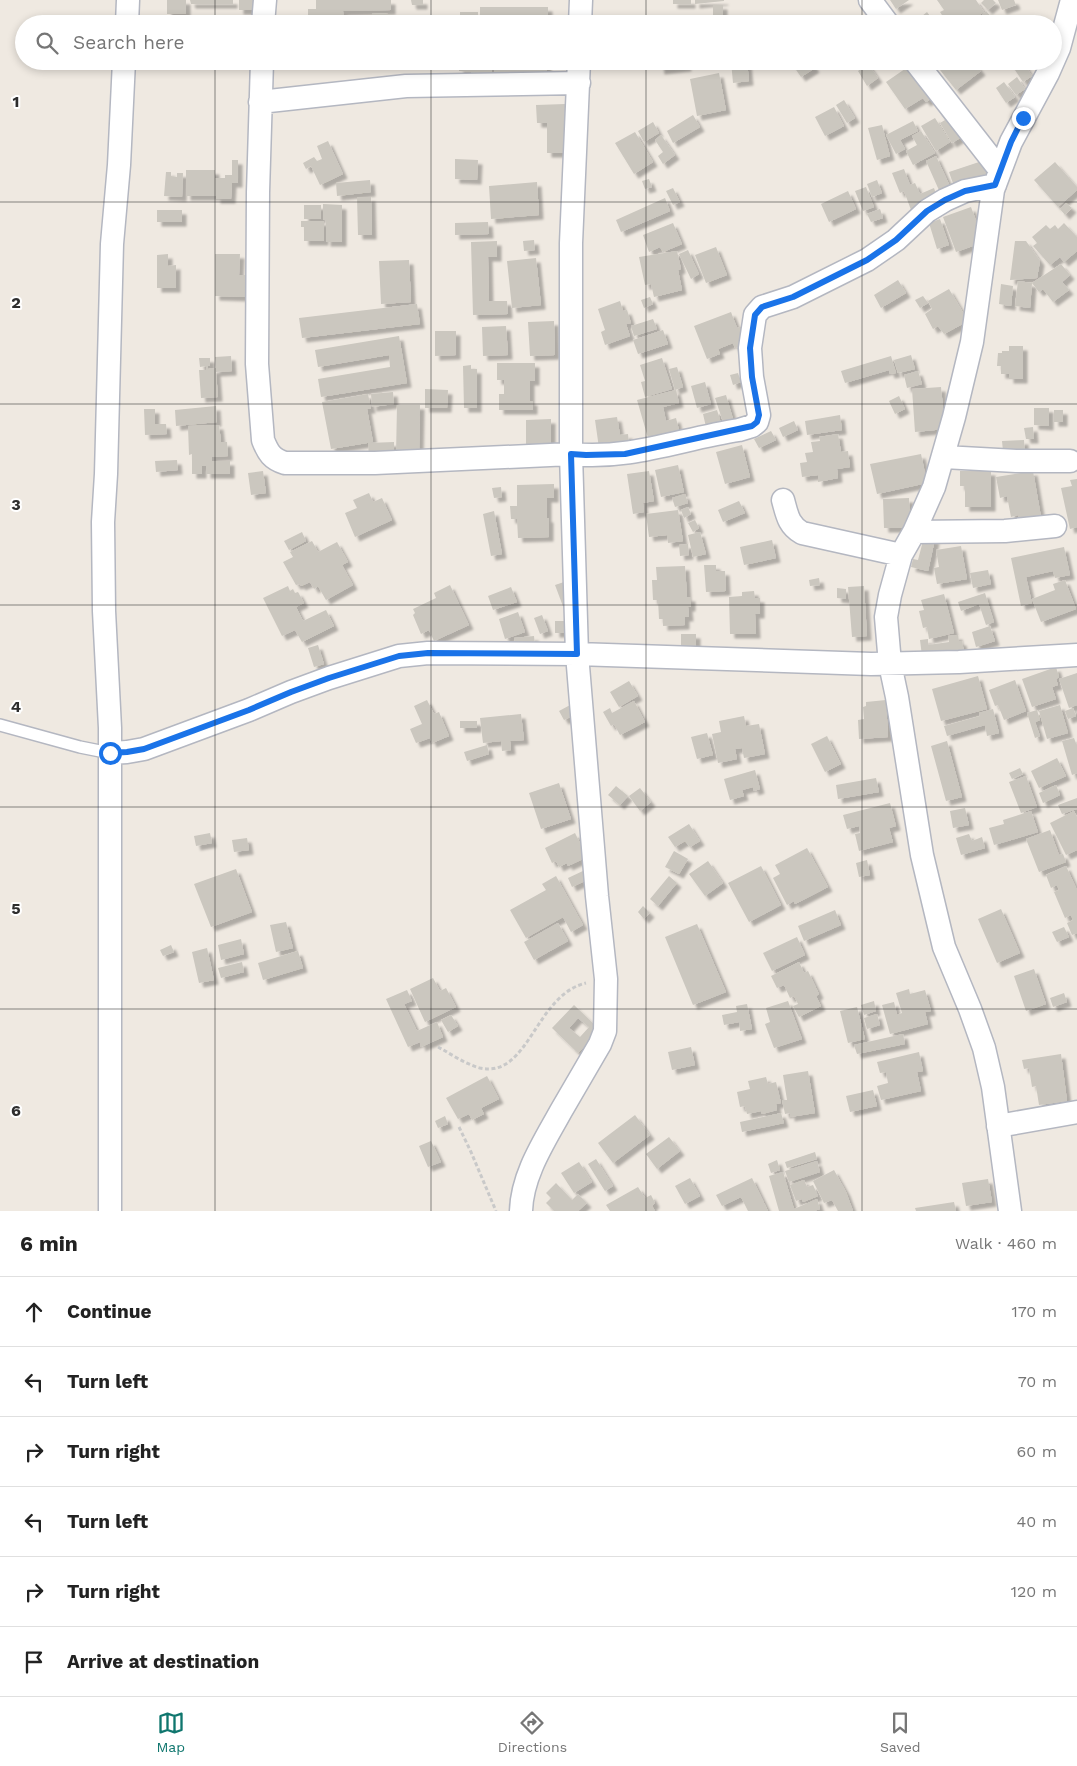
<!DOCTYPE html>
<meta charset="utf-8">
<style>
:root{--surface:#fff;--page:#f2f2f2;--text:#222;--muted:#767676;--line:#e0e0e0;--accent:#0f766e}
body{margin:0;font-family:"Work Sans",sans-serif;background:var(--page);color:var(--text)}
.stop{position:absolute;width:15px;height:15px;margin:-11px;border:4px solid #1a73e8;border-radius:50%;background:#fff}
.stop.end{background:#1a73e8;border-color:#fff;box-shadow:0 1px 5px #0008}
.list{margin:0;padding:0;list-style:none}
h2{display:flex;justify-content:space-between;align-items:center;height:65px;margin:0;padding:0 20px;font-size:21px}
h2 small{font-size:16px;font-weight:400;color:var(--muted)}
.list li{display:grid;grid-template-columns:32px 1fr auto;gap:15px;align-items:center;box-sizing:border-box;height:70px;padding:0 20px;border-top:1px solid var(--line)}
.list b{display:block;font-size:19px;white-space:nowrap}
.list em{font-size:16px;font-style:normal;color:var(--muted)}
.icon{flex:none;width:28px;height:28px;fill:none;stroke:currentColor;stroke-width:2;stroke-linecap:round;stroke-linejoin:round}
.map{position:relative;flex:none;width:1077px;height:1211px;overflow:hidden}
.search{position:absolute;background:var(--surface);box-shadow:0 2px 8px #0003;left:15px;right:15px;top:15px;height:55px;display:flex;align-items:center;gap:12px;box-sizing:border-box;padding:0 18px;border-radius:28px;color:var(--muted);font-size:19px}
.sheet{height:485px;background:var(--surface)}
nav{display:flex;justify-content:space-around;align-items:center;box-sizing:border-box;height:70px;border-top:1px solid var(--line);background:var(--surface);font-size:14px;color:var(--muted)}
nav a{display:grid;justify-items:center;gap:2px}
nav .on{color:var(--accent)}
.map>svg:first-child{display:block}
.building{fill:#cbc7bf;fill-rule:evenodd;filter:url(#shadow)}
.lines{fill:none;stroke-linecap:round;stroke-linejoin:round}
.lane-casing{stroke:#b4b7c1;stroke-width:14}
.street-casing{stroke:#b4b7c1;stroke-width:25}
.path{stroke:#c9c9c9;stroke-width:3;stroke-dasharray:4 2.5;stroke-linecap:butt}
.lane{stroke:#fff;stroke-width:11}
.street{stroke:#fff;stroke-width:22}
.route{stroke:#1a73e8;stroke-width:6}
.grid{fill:none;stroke:#2e2e2e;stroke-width:1;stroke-opacity:0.55}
.grid-label{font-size:16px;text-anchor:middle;font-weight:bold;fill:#2e2e2e;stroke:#fff;stroke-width:4;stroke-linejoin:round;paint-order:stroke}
</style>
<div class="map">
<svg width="1077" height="1211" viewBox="0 0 1077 1211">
<defs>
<filter id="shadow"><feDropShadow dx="4.5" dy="4.5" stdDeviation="1" flood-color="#0004"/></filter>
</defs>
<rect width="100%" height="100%" fill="#efe9e1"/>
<path class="building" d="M167 0H186V14H167Z
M190 0H233V4H191Z
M239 0H255V10H239Z
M316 0H391V10L343 11 344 24H308V9H316Z
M411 0H423V5H412Z
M673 0H691V4H673Z
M695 0H724V1L695 4Z
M890 0H909L896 9Z
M937 0H976L984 12 966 24H953L951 21 947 23 940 12 944 10Z
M984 0H993L996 3 988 10 981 3Z
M998 0H1014L1016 5 1002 10Z
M713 5H723V15H713Z
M480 7H548V24H480Z
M986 11 995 21 992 24H988L981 16Z
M460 12H478V24H460Z
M927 12 936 24H912Z
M372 13 388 14V24H372Z
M459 61H492V76L471 75V72L459 71Z
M494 61H547V76H494Z
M659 61H686L687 67 660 70Z
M731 61H747L749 81 733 83Z
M790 61H810L815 68 801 77Z
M952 61H963L966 65 970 61H973L981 71 956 90 940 70Z
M1009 61H1022L1032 76 1023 82Z
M915 62 937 95 926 102 923 98 905 109 886 82Z
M868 64 878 78 867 86 858 71Z
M719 73 726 110 697 116 690 79Z
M1017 77 1025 89 1016 95 1008 84Z
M1004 82 1015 97 1006 103 996 88Z
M844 100 855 118 847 123 836 105Z
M565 104 566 153H547V123H537L536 105Z
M946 105 965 135 952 143 940 123 945 120 938 110Z
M834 107 844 126 825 136 815 117Z
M693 115 700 127 673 143 667 131Z
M935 118 950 142 936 151 921 126Z
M913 121 918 131 900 140 905 149 896 154 886 135Z
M653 122 659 133 644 142 638 131Z
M882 125 890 156 877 160 868 128Z
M921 131 935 153 913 165 906 151 917 145 912 136Z
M635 132 653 162 634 174 615 143Z
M661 135 675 155 663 164 658 156 663 152 655 140Z
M328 141 343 174 320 185 311 166 306 169 303 163 314 157 317 161 322 159 317 146Z
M936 156 953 193 942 197 926 161Z
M455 159 478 160 477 180 455 179Z
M232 160H238V183H232L231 199H216V196H186V170H215V178H225V175H232Z
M982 161 989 181 956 192 949 172Z
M1055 162 1077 187V190L1058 207 1034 180Z
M904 169 910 185 915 183 920 194 934 188 938 200 911 210 904 191 900 193 892 173Z
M166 172H171V176L177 177V173H183L182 197 164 196Z
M649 179 652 187 645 189 642 181Z
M370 180 371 192 337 196 336 183Z
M877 180 882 193 872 197 867 184Z
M537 182 539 215 491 219 489 186Z
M866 187 874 207 863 211 855 191Z
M673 188 680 202 673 205 666 191Z
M848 191 856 209 829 222 821 204Z
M357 197H371L372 235H358Z
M665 198 670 211 621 232 616 220Z
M1066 203 1072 208 1065 215 1060 209Z
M323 204 342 205V242H326V220H323Z
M304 205H321V219H304Z
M971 207 984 242 956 252 943 217Z
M880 209 883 218 871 222 867 214Z
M157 210H182V222H157Z
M940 219 949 245 937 249 929 223Z
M301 221H324V241H304V227H301Z
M488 222 489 234 455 235V223Z
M673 223 682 244 663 252 660 247 649 252 643 235Z
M1064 223 1077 237V251L1064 262 1060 257 1050 265 1033 246 1037 243 1032 237 1046 225 1050 229 1055 225 1058 229Z
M534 240 535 250 524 251 523 241Z
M497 241V257H488L489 301H507L508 314 473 315 471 242Z
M1015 241H1026L1040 261 1037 278 1010 280Z
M716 247 727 275 706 283 695 255Z
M688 250 699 274 691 279 679 254Z
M677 251 681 269 678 270 682 290 654 297 651 284 645 285 639 257Z
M168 254V266L176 265V288H157V255Z
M215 254H240L239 275H246V297L215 296Z
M536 258 541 305 512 308 507 261Z
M409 260 411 302 381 304 379 261Z
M1061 264 1070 275 1062 282 1069 290 1053 302 1043 289 1039 292 1032 283Z
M898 280 906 293 881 308 874 295Z
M1018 281 1032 283 1030 308 1015 306Z
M1001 284 1013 286 1011 306 999 304Z
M949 289 968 321 944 334 938 326 933 329 925 314 932 309 928 301Z
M923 296 928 303 920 308 915 300Z
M650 297 653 304 644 308 641 300Z
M620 301 623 311 627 310 631 323 626 324 630 336 605 345 601 332 605 330 598 309Z
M417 304 420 324 302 338 299 318Z
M731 312 737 328 745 325 749 337 739 341 742 346 735 348 733 343 718 349 720 354 707 359 694 326Z
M653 319 657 329 634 336 631 326Z
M554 321 555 355 530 356 528 322Z
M506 326 508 355 483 356 482 327Z
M663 330 668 344 638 354 633 340Z
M435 331H456V355L435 356Z
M399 336 407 383 321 397 318 379 390 367 389 355 318 367 315 350Z
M1009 346H1023V379H1009V374H1001V366H997L998 353H1002V351H1009Z
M911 355 915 369 898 373 894 360Z
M231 356 232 371 216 372 218 397 201 398 199 370H206V366L200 367 199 358H210V366H208V369L216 368 215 357Z
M891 356 896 373 890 374 889 370 845 383 841 371Z
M662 358 672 389 645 397 641 382 645 381 640 365Z
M497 363H535V381H530V401H533V410H499V394H504V380H497Z
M471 365V369H477V408H464L463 366Z
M677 367 683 387 675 390 669 369Z
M918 371 922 384 907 388 904 375Z
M738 373 741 382 733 385 730 375Z
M705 382 711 404 697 408 691 386Z
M941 387 945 429 915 432 912 389Z
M425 389 448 390 447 408H425Z
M676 390 679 403 663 407 666 421 676 418 679 430 648 438 637 400Z
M393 392 394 404 372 407 371 394Z
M368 394 371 409H367L373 442 331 449 322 402Z
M726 395 733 419 723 422 715 398Z
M899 396 905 409 895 414 889 401Z
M397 405H420L419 455H396Z
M216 406 217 422 176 426 175 410Z
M1034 408H1049V426L1034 425Z
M144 409H155V424H166L167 434 145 435Z
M717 410 721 423 706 427 703 414Z
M1054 410H1063V422H1054Z
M840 415 842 430 807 435 805 421Z
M617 417 620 435 628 434 629 444 599 448 595 420Z
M551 419V446L526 447V420Z
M794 421 798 430 783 437 779 428Z
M219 425 221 442H227L228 456 212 457V461H230V474H206V466H202V474H192V454L189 455 188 426Z
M1033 427 1034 439H1026L1024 428Z
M771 431 776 440 759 448 754 439Z
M838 434 841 452 848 451 850 467 837 469 838 478 818 482V475L802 477 800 463 807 462 805 453 813 452 811 442 820 441 819 437Z
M1024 440 1025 455 1003 451 1002 441Z
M394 442V454L369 459 368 443Z
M742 445 750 477 725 484 716 452Z
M921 454 927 483 877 494 870 464Z
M177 460 178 470 156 472 155 461Z
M678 465 684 492 661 497 655 470Z
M263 471 266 493 251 495 248 473Z
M649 471 654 501 643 503 644 512 633 514 627 474Z
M960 471H991V507H965V486H960Z
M1033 471 1041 517 1019 520 1018 515 1011 517 1007 496 1000 498 996 477Z
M1077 479V527L1070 529 1061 488 1072 486 1070 480Z
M554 484V498H547V518H549V537L518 538 517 519H511L510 506H517V485Z
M501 487 502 497 494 498 492 488Z
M369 493 373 502 382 498 392 520 355 537 345 513 357 508 353 500Z
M685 494 688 503 675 507 672 498Z
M909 498 910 528H884L883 499Z
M739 501 745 513 723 522 718 510Z
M688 507 691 514 684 518 681 510Z
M678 510 683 541 668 543 667 535 649 537 646 514Z
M494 511 502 554 491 556 483 514Z
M695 520 699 528 693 532 688 523Z
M302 532 306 541 289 550 284 541Z
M700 532 706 554 693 557 688 535Z
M924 537 935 539 928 571 911 567 913 559 918 560Z
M772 540 776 558 744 565 740 547Z
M312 541 318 552 337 542 348 562 342 565 353 585 326 600 318 586 314 589 310 582 301 586 300 584 296 585 283 562 293 557 290 552Z
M688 544 689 555 680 556 679 545Z
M961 546 967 579 937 584 934 568 939 567 936 550Z
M1064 547 1070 575 1055 578 1053 571 1026 577 1032 603 1021 606 1011 558Z
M704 565H716V571H725L726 591 706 592Z
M685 566 687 597H691V607H688L689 617H685V625L663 626V619H659L658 600H653L652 580H657L656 567Z
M988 570 991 584 973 588 970 573Z
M819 578 820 585 810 586 809 580Z
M1065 580 1076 609 1041 622 1032 599 1055 590 1053 584Z
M564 582 573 605 564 609 555 585Z
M450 585 469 625 434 641 429 630 421 634 413 615 415 613 413 609 436 598 434 593Z
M288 586 290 591 293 589 295 593 298 592 304 603 296 607 303 621 326 610 334 626 302 642 295 630 282 636 263 598Z
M864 586 867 636 852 637 848 587Z
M511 587 517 602 493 610 488 596Z
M837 588 846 589V599L837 598Z
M754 591 755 598H760V614H755L756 634H730L729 597 742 596V592Z
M985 593 994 622 986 625 979 604 961 611 958 602Z
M944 594 954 633 929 639 927 627 923 628 919 611 924 610 921 600Z
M518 612 525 632 505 639 499 619Z
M542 615 548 631 540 634 534 618Z
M555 621H574V633H555Z
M990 626 995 641 976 647 972 632Z
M681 634H696V651L681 650Z
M958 635 959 641H962L964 652 922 656 920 640 928 639V645L949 642 948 636Z
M534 636 535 646 516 648 514 638Z
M318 645 324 664 314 667 308 648Z
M1056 667 1059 677 1056 679 1058 685 1052 687 1056 699 1032 707 1022 679Z
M1077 673V705L1069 708 1059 679Z
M978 676 987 709 941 721 932 689Z
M1015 680 1026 711 1004 720 998 705 995 706 989 690Z
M629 681 638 696 619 707 610 692Z
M427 700 434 714 439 712 449 736 432 743 430 738 416 743 410 729 422 724 414 706Z
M886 700 888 737 859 739 858 720 864 719 863 707 866 706V702Z
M634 701 645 722 620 735 614 724 611 726 603 712 610 708 612 713Z
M572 704 577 714 564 720 559 711Z
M1060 705 1068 733 1047 739 1039 711Z
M1073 708 1076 716 1068 719 1065 711Z
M993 709 999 733 987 736 985 725 947 736 944 726 980 716 979 713Z
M1037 710 1040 720 1035 722 1040 736 1035 738 1027 713Z
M521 714 524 740 510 741 511 750 502 751 501 741 483 743 480 718Z
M744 716 746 726 759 724 765 754 744 758 742 748 735 749 737 759 718 763 712 734 721 732 719 721Z
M460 721H477V728H460Z
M707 733 713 755 697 759 691 737Z
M827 736 841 764 825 772 811 744Z
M1074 738 1077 746V773L1072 775 1062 741Z
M947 741 962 797 946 801 931 746Z
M487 745 489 754 467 761 464 752Z
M1057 758 1066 776 1039 788 1031 771Z
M1020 768 1023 774 1012 779 1009 773Z
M755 770 760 789 754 791 753 787 742 790 744 796 730 800 724 779Z
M1026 776 1037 807 1021 813 1009 782Z
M876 778 879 792 838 799 836 785Z
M559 783 571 819 541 829 529 793Z
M1056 785 1060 795 1043 803 1039 793Z
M616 786 628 796 620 805 608 795Z
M640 788 651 802 640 811 629 796Z
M1077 798V809L1062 814 1058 805Z
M890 803 896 826 889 828 893 842 859 851 855 834 860 833 859 826 847 829 843 815Z
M965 808 969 825 953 828 950 811Z
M1031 811 1038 832 994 845 989 828 1004 824 1003 820Z
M1074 811 1077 817V850L1066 855 1050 823Z
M689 824 700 841 690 847 685 841 675 847 668 837Z
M1050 830 1059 855 1063 854 1066 862 1039 872 1026 839Z
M210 833 212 843 196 846 194 836Z
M575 833 587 857 568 866 567 863 559 867 556 861 552 863 545 848Z
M969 834 972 841 982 837 985 848 961 855 956 838Z
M247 838 249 850 234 852 232 840Z
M807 848 828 887 795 904 794 901 787 905 773 878 780 874 775 865Z
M674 851 688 859 679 874 665 867Z
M867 860 870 875 859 877 856 863Z
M708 861 723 883 705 896 689 874Z
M761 866 781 905 749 922 728 883Z
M1066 866 1077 890V933L1072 935 1067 923 1073 920 1071 915 1065 918 1054 892 1059 890 1057 885 1051 888 1046 875Z
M236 869 252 912 211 927 194 884Z
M585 870 589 879 572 887 568 878Z
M556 876 583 925 571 932 563 917 526 938 510 910 546 890 542 884Z
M669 876 677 883 658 906 650 899Z
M643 906 650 913 644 919 638 912Z
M1001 909 1020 953 997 963 978 919Z
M835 910 841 925 804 941 798 926Z
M286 922 293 948 276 952 270 925Z
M558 923 568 941 534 960 524 942Z
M697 924 726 992 693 1005 665 937Z
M1064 927 1069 937 1057 942 1052 932Z
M797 937 805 955 772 971 763 953Z
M241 939 244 954 221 960 218 945Z
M171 945 174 952 163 956 160 950Z
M207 948 214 980 199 983 192 952Z
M298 951 303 968 263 980 258 963Z
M242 962 244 972 221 978 218 968Z
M799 962 804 973 808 971 819 994 816 996 821 1006 799 1017 793 1006 798 1004 794 996 790 998 784 985 777 988 771 976Z
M1034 969 1046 1004 1026 1011 1014 976Z
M433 978 440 991 446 988 456 1007 425 1022 410 989Z
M909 989 910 994 925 990 931 1011 925 1012 928 1024 890 1034 882 1005 894 1002 897 1015 902 1013 896 993Z
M407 990 412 1001 404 1004 417 1031 437 1022 443 1037 421 1047 420 1042 408 1047 386 999Z
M1064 993 1067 1002 1053 1007 1050 998Z
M788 1001 802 1039 774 1048 765 1024 770 1022 766 1008Z
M874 1001 876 1011 864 1015 861 1005Z
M747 1004 752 1029 740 1031 739 1022 724 1025 722 1015 737 1012 736 1006Z
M574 1005 600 1030 578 1053 552 1028ZM578 1018 589 1027 580 1037 569 1028Z
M857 1007 865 1039 848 1043 840 1011Z
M877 1014 880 1025 867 1029 864 1018Z
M451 1015 458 1026 448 1032 441 1020Z
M903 1034 905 1044 857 1054 854 1045Z
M691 1047 695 1065 672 1070 668 1052Z
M919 1052 923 1071 917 1072 921 1091 881 1100 877 1086 888 1083 886 1072 880 1073 877 1062Z
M1061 1054 1067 1101 1039 1105 1036 1086 1032 1087 1029 1068 1024 1069 1022 1060Z
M808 1071 815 1113 790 1117V1113L785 1114 782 1100H787L783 1075Z
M487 1076 499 1099 481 1108 484 1114 472 1120 469 1114 458 1119 446 1098Z
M766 1077 768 1084 776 1082 781 1103 776 1104 777 1110 762 1114 761 1111 747 1114 745 1106 740 1107 737 1092 750 1089 748 1081Z
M873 1090 877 1106 850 1112 846 1096Z
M781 1113 784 1123 742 1132 740 1122Z
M635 1115 650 1135 613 1163 598 1143Z
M445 1116 448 1124 438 1128 435 1121Z
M669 1137 680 1151 657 1169 646 1154Z
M431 1141 441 1162 428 1167 419 1146Z
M815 1152 817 1159 787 1168 785 1162Z
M596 1159 613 1186 605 1191 588 1164Z
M777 1160 780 1170 771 1173 768 1164Z
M817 1161 820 1172 789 1182 785 1171Z
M579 1162 592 1182 574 1193 561 1173Z
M834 1170 846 1192 853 1211H838L832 1200 824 1203 813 1181Z
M783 1172 794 1209 817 1199 820 1209 814 1211H779L769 1176Z
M690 1178 700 1196 685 1204 675 1186Z
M752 1178 768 1211H748L741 1197 722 1206 716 1195Z
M988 1179 992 1202 966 1206 962 1183Z
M804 1180 807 1187 813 1185 818 1196 803 1202 802 1199 796 1201 790 1185Z
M556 1183 572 1200 578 1194 587 1203 578 1211H554L546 1203 551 1198 546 1193Z
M638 1187 645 1198 651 1195 655 1203 652 1206 655 1211H610L606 1205Z
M954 1202 956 1211H916L915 1208Z"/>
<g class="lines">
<defs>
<path id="lane" d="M0 725 80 747 110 753"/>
<path id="street" d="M870 0 888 24
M127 24 128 0
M263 24 265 0
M580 24 581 0
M262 61 258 192 257 364 263 440C268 453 272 459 285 463H375L571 454C631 460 680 439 739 430L752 426 757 422 759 415 752 377 750 348 755 315 762 307 793 297 867 260 896 240 927 211 945 200 965 191 995 185
M915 61 1000 170
M260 102 406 86 579 83
M944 457 1016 461H1070
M783 500C787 514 788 525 802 533L901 555
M914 532 1005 531 1055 526
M110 753 127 752 144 749 249 710 291 692 329 678 399 656 428 653 577 654 871 664 959 662 1077 655
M998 1126 1077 1112
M110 1211V728L104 611 103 522 106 474 112 244 119 165 124 61
M521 1211C522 1175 544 1142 561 1111 574 1089 587 1066 600 1044L605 1031 606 979 597 896 577 654 571 454V243L579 61
M1010 1211 993 1087 984 1048 970 1009 944 947 922 855 897 697 890 664 886 617 890 595 901 555 914 532 934 487 954 417 972 342 993 190 1011 142 1048 73 1059 48 1072 0"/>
</defs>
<use href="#lane" class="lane-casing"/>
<use href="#street" class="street-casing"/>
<path class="path" d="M438 1047C451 1054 465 1064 480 1068 529 1079 535 995 586 983
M459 1127 471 1152 496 1211"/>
<use href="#lane" class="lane"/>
<use href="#street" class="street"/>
</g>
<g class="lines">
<path class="route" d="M110 753 127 752 144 749 249 710 291 692 329 678 399 656 428 653 577 654 571 454 586 455 625 454 752 426 757 422 759 415 752 377 750 348 755 315 762 307 793 297 867 260 896 240 927 211 945 200 965 191 995 185 1011 142 1023 118"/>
</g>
<path class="grid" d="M215 0V24M431 0V24M646 0V24M862 0V24M215 61V1211M431 61V1211M646 61V1211M862 61V1211M0 202H1077M0 404H1077M0 605H1077M0 807H1077M0 1009H1077"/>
<g class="grid-label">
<text x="16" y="107">1</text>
<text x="16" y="308">2</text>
<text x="16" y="510">3</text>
<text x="16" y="712">4</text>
<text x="16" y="914">5</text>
<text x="16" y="1116">6</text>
</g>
</svg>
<div class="stop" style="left:110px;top:753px"></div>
<div class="stop end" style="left:1023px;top:118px"></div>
<div class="search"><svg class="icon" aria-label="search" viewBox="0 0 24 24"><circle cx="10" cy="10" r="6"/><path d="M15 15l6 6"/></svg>Search here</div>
</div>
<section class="sheet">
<h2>6 min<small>Walk · 460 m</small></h2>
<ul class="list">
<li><svg class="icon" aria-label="ahead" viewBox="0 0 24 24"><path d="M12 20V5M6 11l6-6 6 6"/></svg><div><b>Continue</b></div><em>170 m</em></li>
<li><svg class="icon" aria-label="left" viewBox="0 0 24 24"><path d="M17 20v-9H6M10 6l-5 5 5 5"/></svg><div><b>Turn left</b></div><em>70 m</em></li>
<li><svg class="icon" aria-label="right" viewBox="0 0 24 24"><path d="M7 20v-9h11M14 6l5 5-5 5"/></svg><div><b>Turn right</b></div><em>60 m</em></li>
<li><svg class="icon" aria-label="left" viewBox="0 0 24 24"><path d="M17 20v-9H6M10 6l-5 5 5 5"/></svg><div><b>Turn left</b></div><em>40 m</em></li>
<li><svg class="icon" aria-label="right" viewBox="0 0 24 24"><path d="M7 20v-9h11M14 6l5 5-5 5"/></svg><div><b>Turn right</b></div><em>120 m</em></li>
<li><svg class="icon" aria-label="arrive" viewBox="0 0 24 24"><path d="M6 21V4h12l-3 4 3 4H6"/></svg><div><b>Arrive at destination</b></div></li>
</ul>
</section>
<nav>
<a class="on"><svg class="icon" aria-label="map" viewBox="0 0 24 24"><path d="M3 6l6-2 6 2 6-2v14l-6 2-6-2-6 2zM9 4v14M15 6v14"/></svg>Map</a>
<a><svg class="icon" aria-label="directions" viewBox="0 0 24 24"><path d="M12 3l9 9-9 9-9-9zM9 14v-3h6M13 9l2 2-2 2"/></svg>Directions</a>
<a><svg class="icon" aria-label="saved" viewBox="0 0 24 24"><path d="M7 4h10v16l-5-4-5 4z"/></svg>Saved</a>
</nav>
